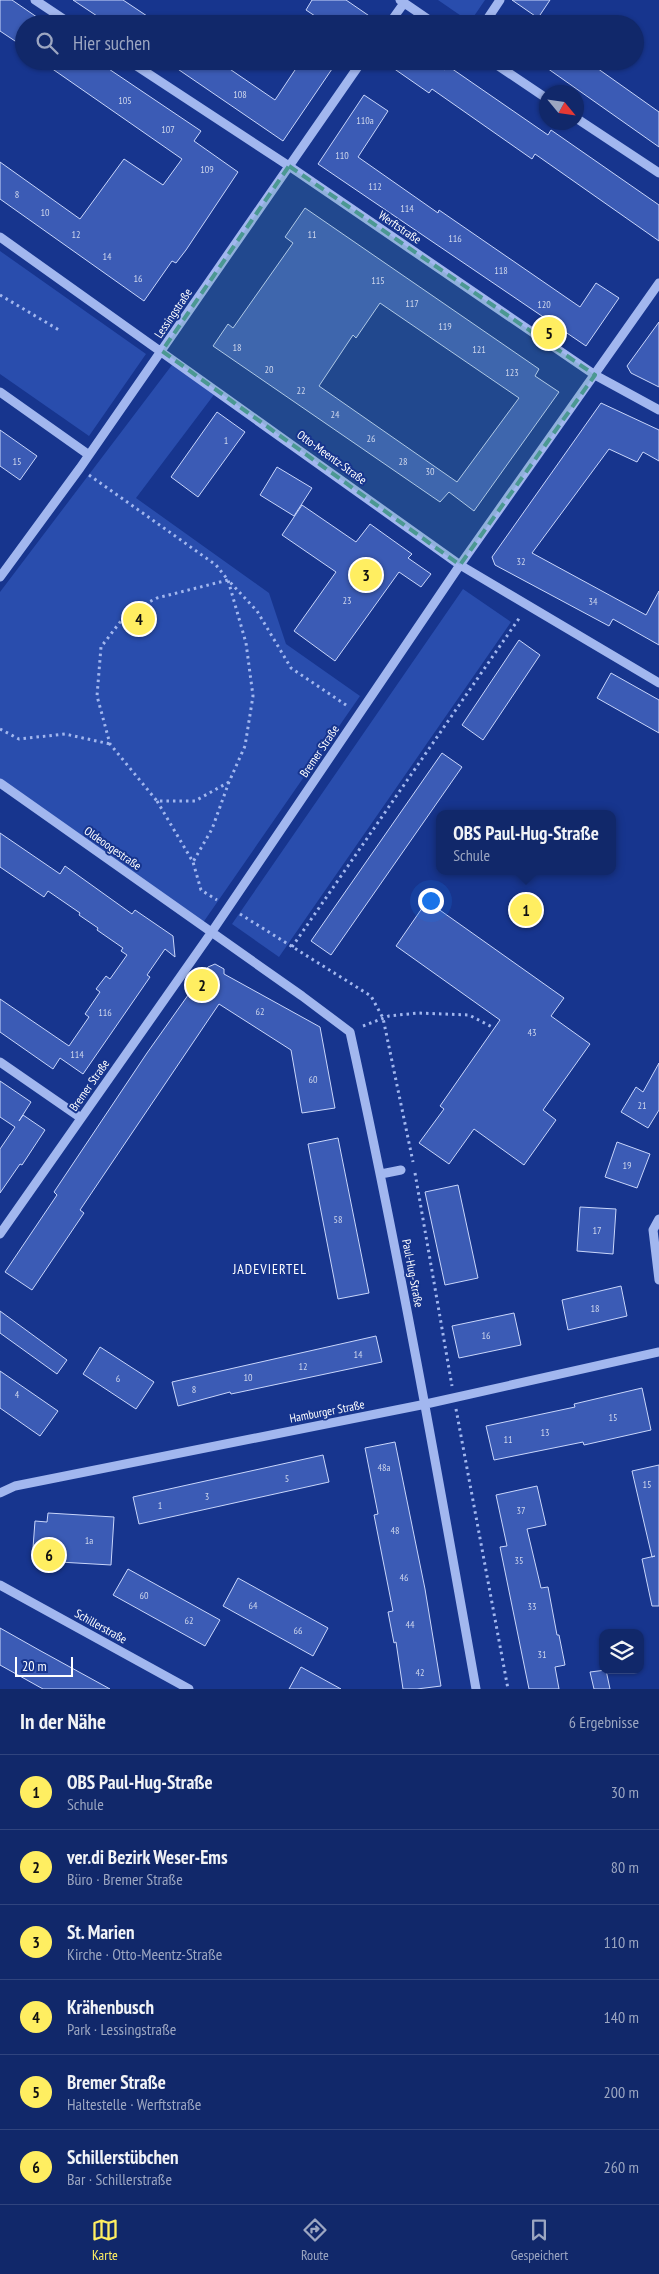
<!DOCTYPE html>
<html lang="de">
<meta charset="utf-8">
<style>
:root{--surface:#11286a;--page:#1a3070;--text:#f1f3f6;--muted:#9ca6c1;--line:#30447e;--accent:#ffee61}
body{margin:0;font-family:"PT Sans Narrow",sans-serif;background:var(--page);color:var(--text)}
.controls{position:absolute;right:15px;bottom:15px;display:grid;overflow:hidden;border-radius:10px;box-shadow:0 1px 4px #0004}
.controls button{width:45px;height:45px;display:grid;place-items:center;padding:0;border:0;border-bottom:1px solid var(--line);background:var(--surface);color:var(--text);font:25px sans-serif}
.compass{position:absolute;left:539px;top:85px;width:45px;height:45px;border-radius:50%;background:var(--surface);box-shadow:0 1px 4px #0004;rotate:119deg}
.scale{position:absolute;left:15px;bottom:12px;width:58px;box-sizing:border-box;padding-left:5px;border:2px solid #fff;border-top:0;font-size:14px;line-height:18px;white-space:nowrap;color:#fff;-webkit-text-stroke:4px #17358e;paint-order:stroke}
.you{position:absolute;left:430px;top:900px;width:18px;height:18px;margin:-12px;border:4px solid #fff;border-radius:50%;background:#1a73e8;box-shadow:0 0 0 8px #1a73e833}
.badge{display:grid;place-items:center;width:32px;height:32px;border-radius:50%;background:var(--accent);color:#111;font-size:16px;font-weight:700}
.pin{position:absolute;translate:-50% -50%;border:2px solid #fff;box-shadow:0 1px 5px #0006}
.popup{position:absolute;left:436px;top:810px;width:180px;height:65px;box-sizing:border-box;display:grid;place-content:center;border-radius:10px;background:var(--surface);filter:drop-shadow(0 1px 4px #0005);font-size:16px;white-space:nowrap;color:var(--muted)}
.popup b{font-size:19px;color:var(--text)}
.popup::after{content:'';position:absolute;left:50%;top:100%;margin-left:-10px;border:10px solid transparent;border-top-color:var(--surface)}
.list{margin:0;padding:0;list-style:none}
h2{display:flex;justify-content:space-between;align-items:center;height:65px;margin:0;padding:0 20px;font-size:21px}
h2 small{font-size:16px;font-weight:400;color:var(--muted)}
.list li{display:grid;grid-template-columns:32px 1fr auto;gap:15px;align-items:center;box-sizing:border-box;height:75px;padding:0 20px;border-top:1px solid var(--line)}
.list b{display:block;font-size:19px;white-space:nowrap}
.list p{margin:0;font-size:16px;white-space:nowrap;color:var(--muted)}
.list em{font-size:16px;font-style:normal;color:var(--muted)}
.icon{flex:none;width:28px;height:28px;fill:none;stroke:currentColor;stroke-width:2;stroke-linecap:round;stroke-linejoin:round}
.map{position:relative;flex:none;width:659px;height:1689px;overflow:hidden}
.search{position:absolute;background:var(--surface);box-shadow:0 1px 4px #0004;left:15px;right:15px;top:15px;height:55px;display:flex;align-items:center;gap:12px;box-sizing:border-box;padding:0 18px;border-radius:28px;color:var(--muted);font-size:19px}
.sheet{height:515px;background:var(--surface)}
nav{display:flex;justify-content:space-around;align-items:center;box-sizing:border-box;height:70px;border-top:1px solid var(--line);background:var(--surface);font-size:14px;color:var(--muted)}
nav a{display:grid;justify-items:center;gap:2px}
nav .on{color:var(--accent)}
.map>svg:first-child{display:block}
.green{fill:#294dad}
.building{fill:#3b5bb5;stroke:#c9d6fb;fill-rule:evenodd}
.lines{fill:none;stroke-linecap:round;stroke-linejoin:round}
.path{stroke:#a2b7ef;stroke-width:3;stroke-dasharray:2.5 4;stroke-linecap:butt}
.minor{stroke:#a2b7ef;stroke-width:9}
.marked{fill:#4b9892;fill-opacity:0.2;stroke:#4b9892;stroke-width:4;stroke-dasharray:10 6;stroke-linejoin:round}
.labels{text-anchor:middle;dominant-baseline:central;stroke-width:4;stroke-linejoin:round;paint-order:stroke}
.number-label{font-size:10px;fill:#ced6ec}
.street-label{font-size:12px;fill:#fff;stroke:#17358e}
.neighbourhood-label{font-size:14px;letter-spacing:1px;fill:#fff;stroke:#17358e}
</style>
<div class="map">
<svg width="659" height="1689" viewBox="0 0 659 1689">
<rect width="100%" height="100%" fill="#17358e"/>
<path class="green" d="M438 0H485L470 22Z
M0 251 146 354 89 436 0 374Z
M175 361 216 392 136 498 269 593 286 644 360 696 200 927 0 783V592Z
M463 589 511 622 279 957 232 924Z"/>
<path class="building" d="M0 0H12L47 24H24V47L0 31Z
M73 0H123L159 24H109Z
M312 0H346L381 24H327L306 10Z
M512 0H550L538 18Z
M41 61H97L201 131 194 141 238 172 186 250 176 263 172 261 144 301 0 199V162L80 219 124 159 163 185 182 159Z
M166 61H218L275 100 301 61H321L332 69 283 141Z
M383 61H433L445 70 448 66 548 135 551 130 659 205V241L535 154 532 159 432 89 429 93Z
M537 61H587L659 112V147Z
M364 95 388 111 358 157 438 213 439 210 580 307 596 283 619 298 586 346 318 164Z
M305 208 539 369 535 376 559 392 474 511 449 492 440 502 213 346 228 324 233 328 293 243 285 237ZM380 303 519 398 457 482 319 386 353 335 356 338Z
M659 322V387L631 373 627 366Z
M601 403 659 430V461L643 452 637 462 609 449 532 553 646 615 659 591V645L613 619 609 626 495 565 492 557Z
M217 412 245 432 198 497 171 477Z
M0 430 37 456 20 480 0 466Z
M277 467 312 488 294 516 260 495Z
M302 505 356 542 370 524 412 554 408 558 431 574 421 587 399 572 335 661 294 631 336 572 282 535Z
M519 640 540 655 483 740 462 725Z
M611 673 659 700V733L597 698Z
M442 753 462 767 331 955 311 941Z
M0 833 60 874 65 866 132 914 135 910 173 936 175 957 165 949 147 975 150 977 83 1074 60 1058 53 1069 0 1032V999L69 1046 89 1017 85 1014 100 992 96 989 106 976 110 979 127 955 121 951 123 948 97 930 98 928 79 915 80 913 48 891 44 897 0 867Z
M427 901 564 998 551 1016 590 1044 543 1110 556 1120 524 1165 474 1129 449 1164 419 1143 444 1109 440 1106 500 1020 396 946Z
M215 964 224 969V974L320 1027 335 1108 302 1113 291 1050 219 1004 80 1210 84 1213 32 1290 5 1272 57 1195 54 1192 147 1053 208 967Z
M659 1063V1110L648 1128 621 1112 636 1087 643 1092Z
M0 1081 31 1102 19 1121 23 1115 45 1130 22 1165 20 1164 0 1193V1149L15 1127 0 1117Z
M338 1138 369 1293 338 1299 308 1144Z
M617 1142 650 1154 637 1188 605 1177Z
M458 1185 478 1278 445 1285 425 1192Z
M580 1207 616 1209 613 1254 577 1251Z
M621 1286 627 1316 568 1330 562 1300Z
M0 1311 67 1360 57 1374 0 1333Z
M514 1313 521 1345 459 1358 452 1326Z
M376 1336 382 1362 231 1394 230 1392 178 1406 172 1382Z
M100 1347 154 1382 136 1409 83 1374Z
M0 1371 58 1411 40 1436 0 1408Z
M642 1388 651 1430 584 1445 583 1442 494 1460 486 1426 575 1407 574 1404Z
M395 1442 425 1589 441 1686 417 1689H403L396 1642 394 1643 388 1612 393 1611 374 1515 378 1514 365 1448Z
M323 1455 329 1482 139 1524 133 1497Z
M659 1465V1606H652L642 1559 655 1556 652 1557 632 1471Z
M537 1486 546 1525 527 1529 541 1588 548 1587 557 1635H559L565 1665 555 1667 559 1689H529L500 1547 507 1546 496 1495Z
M48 1513 114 1517 111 1565 42 1561 43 1549 33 1548 35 1521 47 1522Z
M128 1569 220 1620 205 1646 113 1595Z
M238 1578 328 1628 313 1656 223 1606Z
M0 1628 39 1650 110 1689H43L18 1675 0 1665Z
M301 1667 341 1689H289Z
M606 1670 610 1689H594L590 1672Z"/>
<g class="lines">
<path class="path" d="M0 295 59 330
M89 475 216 565 228 580 246 643 253 696 245 746 229 782 212 829 193 862
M0 729 19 739 65 734 110 744
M229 782 195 801H157L110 744 97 696 101 647 127 613 157 598 228 580 257 611 291 668 349 707
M157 801 193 862 201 890 217 900
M240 914 371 996 383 1018 413 1162
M292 947 520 617
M363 1026 389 1016 418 1013 469 1015 494 1028
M415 1173 452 1386
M456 1409 508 1689"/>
<path class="minor" d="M35 0 71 24
M400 0 435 24
M389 24 404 3
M484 24 500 0
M129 61 289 166 595 375 659 410
M491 61 546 98
M576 118 659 173
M0 237 460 565 659 683
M0 392 89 455
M0 577 80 468 362 61
M0 783 302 996 350 1032C398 1250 437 1469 476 1689
M0 1062 81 1118
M381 1174 401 1170
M659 1219 653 1230 659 1280
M0 1234 211 933 460 565 659 283
M0 1493 15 1486 426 1404 659 1352
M0 1585 189 1689"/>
</g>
<path class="marked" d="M289 166 595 375 460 565 162 351Z"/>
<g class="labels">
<g class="number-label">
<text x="240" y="94">108</text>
<text x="125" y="100">105</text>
<text x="365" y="120">110a</text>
<text x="168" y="129">107</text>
<text x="342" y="155">110</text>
<text x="207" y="169">109</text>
<text x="375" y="186">112</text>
<text x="17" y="194">8</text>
<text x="407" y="208">114</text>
<text x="45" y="212">10</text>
<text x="76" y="234">12</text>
<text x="312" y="234">11</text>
<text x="455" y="238">116</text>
<text x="107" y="256">14</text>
<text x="501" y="270">118</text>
<text x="138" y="278">16</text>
<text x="378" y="280">115</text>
<text x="412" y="303">117</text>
<text x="544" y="304">120</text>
<text x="445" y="326">119</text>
<text x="237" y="347">18</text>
<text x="479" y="349">121</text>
<text x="269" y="369">20</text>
<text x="512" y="372">123</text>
<text x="301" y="390">22</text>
<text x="335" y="414">24</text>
<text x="371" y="438">26</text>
<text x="226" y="440">1</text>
<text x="17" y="461">15</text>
<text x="403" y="461">28</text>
<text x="430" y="471">30</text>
<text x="521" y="561">32</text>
<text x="347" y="600">23</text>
<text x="593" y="601">34</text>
<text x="260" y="1011">62</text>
<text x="105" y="1012">116</text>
<text x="532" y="1032">43</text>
<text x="77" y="1054">114</text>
<text x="313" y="1079">60</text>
<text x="642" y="1105">21</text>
<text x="627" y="1165">19</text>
<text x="338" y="1219">58</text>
<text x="597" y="1230">17</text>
<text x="595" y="1308">18</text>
<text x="486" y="1335">16</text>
<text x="358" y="1354">14</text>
<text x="303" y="1366">12</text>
<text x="248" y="1377">10</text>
<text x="118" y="1378">6</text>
<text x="194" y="1389">8</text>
<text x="17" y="1394">4</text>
<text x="613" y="1417">15</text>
<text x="545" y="1432">13</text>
<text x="508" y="1439">11</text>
<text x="384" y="1467">48a</text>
<text x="287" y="1478">5</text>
<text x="647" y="1484">15</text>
<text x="207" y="1496">3</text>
<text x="160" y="1505">1</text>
<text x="521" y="1510">37</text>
<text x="395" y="1530">48</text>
<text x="89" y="1540">1a</text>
<text x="519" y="1560">35</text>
<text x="404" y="1577">46</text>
<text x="144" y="1595">60</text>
<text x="253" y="1605">64</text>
<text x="532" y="1606">33</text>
<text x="189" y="1620">62</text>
<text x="410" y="1624">44</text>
<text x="298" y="1630">66</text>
<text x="542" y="1654">31</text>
<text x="420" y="1672">42</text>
</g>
<g class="street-label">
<text transform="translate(400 227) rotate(34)">Werftstraße</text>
<text transform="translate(173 313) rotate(-56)">Lessingstraße</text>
<text transform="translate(332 457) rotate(36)">Otto-Meentz-Straße</text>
<text transform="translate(319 751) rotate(-56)">Bremer Straße</text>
<text transform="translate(113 848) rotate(35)">Oldeoogestraße</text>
<text transform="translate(89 1085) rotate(-55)">Bremer Straße</text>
<text transform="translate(413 1273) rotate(79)">Paul-Hug-Straße</text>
<text transform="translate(327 1411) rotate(-11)">Hamburger Straße</text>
<text transform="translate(101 1626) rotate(29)">Schillerstraße</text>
</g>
<g class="neighbourhood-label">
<text x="270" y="1269">JADEVIERTEL</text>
</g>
</g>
</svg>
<div class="controls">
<button><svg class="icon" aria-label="layers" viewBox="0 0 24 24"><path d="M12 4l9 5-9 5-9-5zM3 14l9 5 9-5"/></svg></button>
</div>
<svg class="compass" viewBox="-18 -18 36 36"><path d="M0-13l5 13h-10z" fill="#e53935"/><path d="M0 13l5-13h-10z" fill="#9ca6c1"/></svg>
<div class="scale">20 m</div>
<div class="you"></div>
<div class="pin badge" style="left:526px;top:910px">1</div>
<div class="popup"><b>OBS Paul-Hug-Straße</b>Schule</div>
<div class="pin badge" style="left:202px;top:985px">2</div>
<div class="pin badge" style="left:366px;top:575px">3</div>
<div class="pin badge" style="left:139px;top:619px">4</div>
<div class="pin badge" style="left:549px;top:333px">5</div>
<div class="pin badge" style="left:49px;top:1555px">6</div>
<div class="search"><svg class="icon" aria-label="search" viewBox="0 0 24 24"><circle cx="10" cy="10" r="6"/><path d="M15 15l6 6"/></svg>Hier suchen</div>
</div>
<section class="sheet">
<h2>In der Nähe<small>6 Ergebnisse</small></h2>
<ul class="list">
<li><span class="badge">1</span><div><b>OBS Paul-Hug-Straße</b><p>Schule</p></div><em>30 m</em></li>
<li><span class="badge">2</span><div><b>ver.di Bezirk Weser-Ems</b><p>Büro · Bremer Straße</p></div><em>80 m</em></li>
<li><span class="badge">3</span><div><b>St. Marien</b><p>Kirche · Otto-Meentz-Straße</p></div><em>110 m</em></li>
<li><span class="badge">4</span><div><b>Krähenbusch</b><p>Park · Lessingstraße</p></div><em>140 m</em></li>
<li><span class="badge">5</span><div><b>Bremer Straße</b><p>Haltestelle · Werftstraße</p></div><em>200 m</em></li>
<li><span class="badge">6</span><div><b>Schillerstübchen</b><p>Bar · Schillerstraße</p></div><em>260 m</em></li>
</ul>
</section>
<nav>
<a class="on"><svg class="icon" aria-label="map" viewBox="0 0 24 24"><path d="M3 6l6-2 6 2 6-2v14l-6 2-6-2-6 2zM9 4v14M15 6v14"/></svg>Karte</a>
<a><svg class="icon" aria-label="directions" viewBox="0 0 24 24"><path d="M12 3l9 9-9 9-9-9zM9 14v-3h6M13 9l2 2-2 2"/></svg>Route</a>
<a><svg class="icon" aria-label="saved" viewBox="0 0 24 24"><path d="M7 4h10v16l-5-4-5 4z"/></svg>Gespeichert</a>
</nav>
